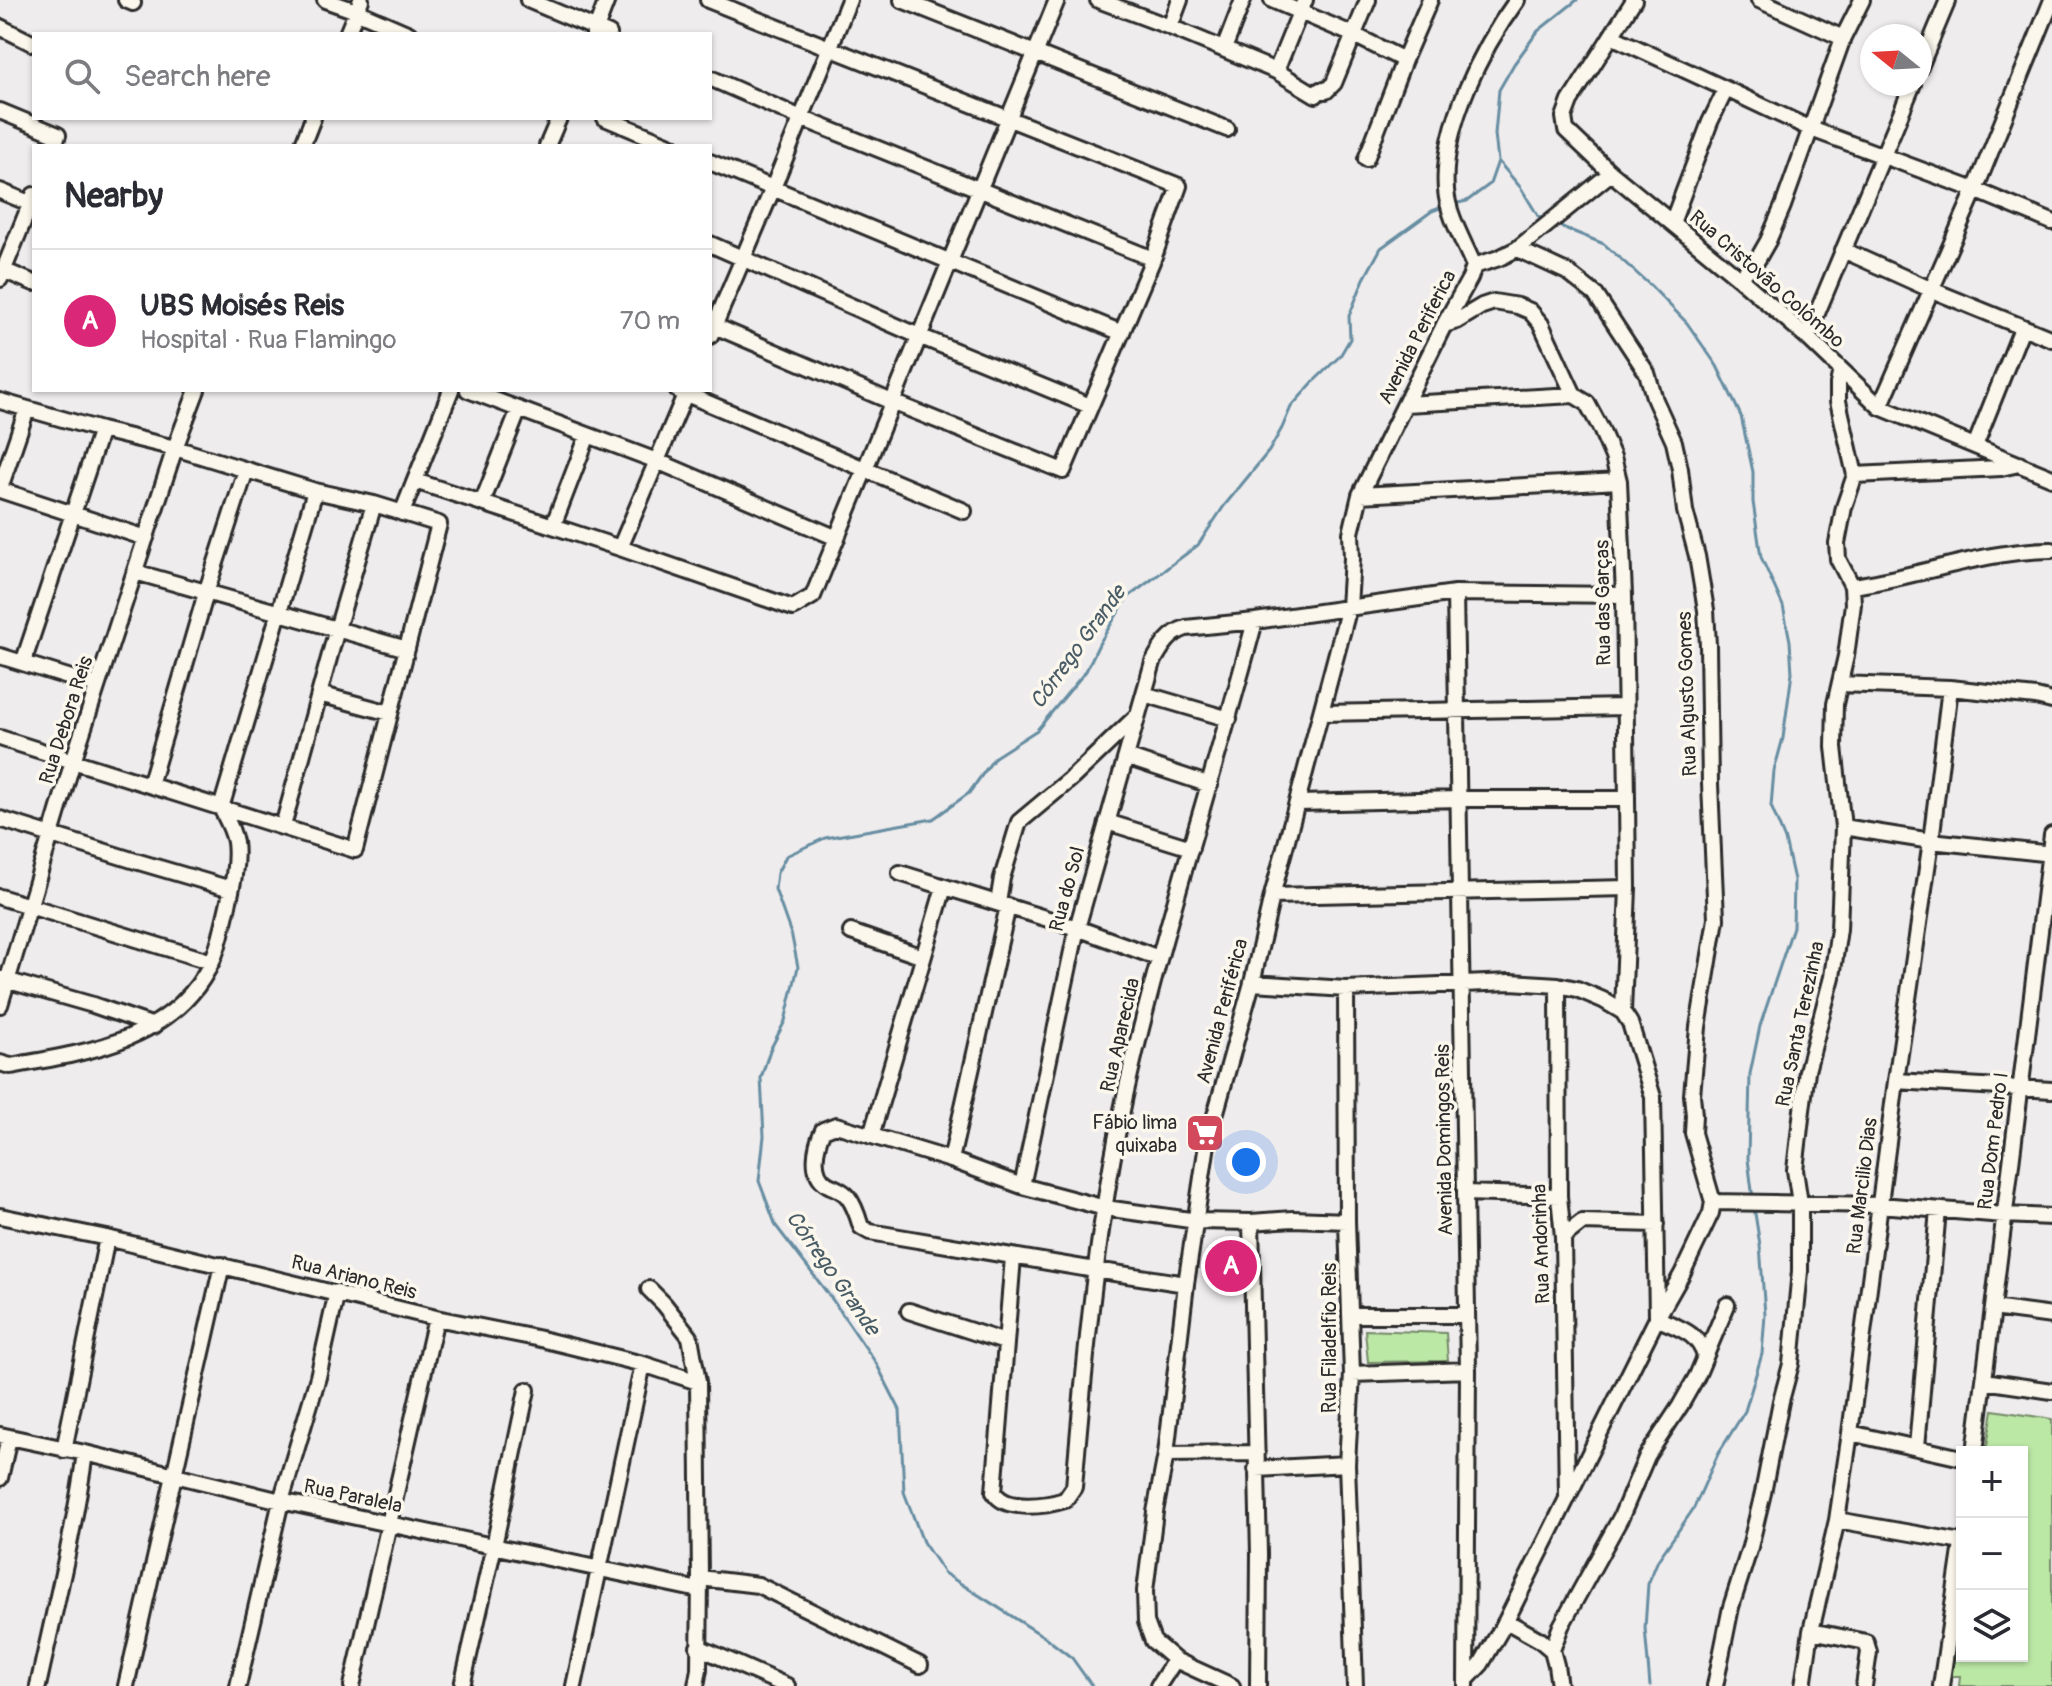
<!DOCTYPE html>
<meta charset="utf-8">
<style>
:root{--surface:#fff;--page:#f7f7f7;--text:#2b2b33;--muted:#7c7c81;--line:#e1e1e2;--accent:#db2777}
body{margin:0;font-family:Pangolin,sans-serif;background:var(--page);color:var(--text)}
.controls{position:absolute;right:24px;bottom:24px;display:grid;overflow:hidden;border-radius:0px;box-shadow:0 2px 6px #0004}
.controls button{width:72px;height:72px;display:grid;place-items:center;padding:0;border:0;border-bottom:2px solid var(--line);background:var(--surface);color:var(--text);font:40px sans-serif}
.compass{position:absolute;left:1860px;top:24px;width:72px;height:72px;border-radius:50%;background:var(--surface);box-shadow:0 2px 6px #0004;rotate:288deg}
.you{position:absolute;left:1246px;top:1162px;width:28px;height:28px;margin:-20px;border:6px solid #fff;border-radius:50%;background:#1a73e8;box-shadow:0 0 0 12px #1a73e833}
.badge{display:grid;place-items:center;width:52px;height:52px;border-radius:50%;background:var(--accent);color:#fff;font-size:26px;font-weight:700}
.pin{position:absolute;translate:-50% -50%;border:4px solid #fff;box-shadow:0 2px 8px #0006}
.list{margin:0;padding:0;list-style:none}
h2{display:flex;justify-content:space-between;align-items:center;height:104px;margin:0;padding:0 32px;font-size:34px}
h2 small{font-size:26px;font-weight:400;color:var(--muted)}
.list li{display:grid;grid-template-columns:52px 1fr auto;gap:24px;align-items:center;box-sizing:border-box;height:144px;padding:0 32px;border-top:2px solid var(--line)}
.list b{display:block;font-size:30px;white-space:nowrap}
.list p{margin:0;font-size:26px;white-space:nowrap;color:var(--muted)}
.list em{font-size:26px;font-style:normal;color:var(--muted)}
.icon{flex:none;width:44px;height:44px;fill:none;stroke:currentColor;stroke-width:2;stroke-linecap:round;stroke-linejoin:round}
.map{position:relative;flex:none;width:2052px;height:1686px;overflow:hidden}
.search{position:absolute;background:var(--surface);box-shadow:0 2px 6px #0004;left:32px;top:32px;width:680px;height:88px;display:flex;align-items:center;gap:20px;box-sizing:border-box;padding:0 28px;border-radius:0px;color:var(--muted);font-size:30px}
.panel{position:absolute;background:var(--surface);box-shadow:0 2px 6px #0004;left:32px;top:144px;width:680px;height:248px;border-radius:0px}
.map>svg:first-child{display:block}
.green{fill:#bce8a6;stroke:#748a68;stroke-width:2}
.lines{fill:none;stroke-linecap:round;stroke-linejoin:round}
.stream{stroke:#668da1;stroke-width:3}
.minor-casing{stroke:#2b2b2b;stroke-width:20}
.minor{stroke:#fbf7ec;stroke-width:14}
.labels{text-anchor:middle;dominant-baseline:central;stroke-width:7;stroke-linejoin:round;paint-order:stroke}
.street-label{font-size:20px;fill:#2b2b2b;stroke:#fbf7ec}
.poi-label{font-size:20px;fill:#2b2b2b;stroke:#fbf7ec;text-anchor:end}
.water-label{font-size:22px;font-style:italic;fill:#495c66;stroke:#fbf7ec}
</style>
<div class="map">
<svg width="2052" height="1686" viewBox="0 0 2052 1686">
<rect width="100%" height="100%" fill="#efeced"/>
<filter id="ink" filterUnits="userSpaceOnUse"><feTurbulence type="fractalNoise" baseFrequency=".0125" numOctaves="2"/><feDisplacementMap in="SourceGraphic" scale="16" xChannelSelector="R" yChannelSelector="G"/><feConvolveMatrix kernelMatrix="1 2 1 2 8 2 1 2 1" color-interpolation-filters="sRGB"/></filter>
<g filter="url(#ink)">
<path class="green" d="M1365 1330 1446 1333 1448 1361 1368 1362Z
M1993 1410 2052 1419V1686H1959L1960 1676H1950L1962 1602V1656H2022V1452H1986Z"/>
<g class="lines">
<path class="stream" d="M1498 161 1521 188 1538 216 1546 220
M1458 203 1467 201 1490 184 1498 161 1495 134 1499 90 1514 64 1538 31 1577 0
M1557 225 1604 244 1651 286 1687 323 1717 366 1741 416 1753 472V502L1761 557 1783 606 1790 641 1792 673 1783 738 1774 771 1771 806 1785 840 1794 880 1793 927 1760 1026 1750 1074 1748 1159 1753 1199
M1092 1686 1072 1658 1046 1638 944 1573 923 1542 904 1492 900 1410 876 1363 832 1299 776 1226 759 1181 764 1136 761 1078 770 1050 785 1021 798 967 792 937 775 889 777 873 786 856 825 838 933 819 969 793 995 757 1037 730 1086 671 1099 644 1127 598 1198 545 1224 506 1269 451 1282 428 1291 407 1314 381 1340 356 1350 339 1349 316 1364 279 1381 248 1432 211 1440 208
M1650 1686 1645 1628 1648 1584 1658 1560 1694 1508 1718 1454 1745 1411 1762 1354 1765 1315 1760 1245 1754 1207"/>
<defs>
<path id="minor" d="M126 0 133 3
M325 0 356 11 409 34
M528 0 609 34
M708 0 1179 186 1153 259 1063 471 892 402 710 324
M902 0 1227 129
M1098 0 1170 27 1276 71 1316 95 1320 90 1326 91 1334 83 1368 0
M1272 0 1354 35 1404 60
M1634 0 1570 101 1564 117 1566 130 1611 173 1739 278 1807 337 1880 407 2052 478
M1759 0 1843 38
M0 27 34 44
M1170 27 1180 0
M347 34 361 0
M594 34 607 0
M1611 36 1726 89
M1224 49 1243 0
M1920 67 1948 0
M1276 71 1305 0
M710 78 801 118 1153 259
M0 111 58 135 54 146
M605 118 672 146
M302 146 313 118
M547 146 559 118
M1366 159 1404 60 1430 0
M710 162 1122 333
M0 191 34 205
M1672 223 1710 122 1726 89 1811 129 1975 190 2052 222
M710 244 919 336 1090 406
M1517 249 1567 272 1595 294 1647 373 1655 400 1674 442 1680 469 1685 511 1697 556 1706 610 1708 645 1710 784 1716 919 1698 1027 1692 1095 1694 1115 1693 1133 1713 1202
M1843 250 1932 290 2052 339
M1474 266 1499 258 1517 249 1611 173
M0 269 34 283
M1739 278 1756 262 1768 241 1783 206 1843 38 1862 0
M0 279 34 195
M1444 325 1457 321 1482 306 1494 302 1518 306 1530 311 1541 324 1574 395 1587 403 1600 427 1613 457 1619 481 1624 595 1627 799 1628 888 1623 1012
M710 336 773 188 849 0
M1807 337 1913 84
M468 390 657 461 837 538
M677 390 964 511
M0 401 101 430 175 448 315 491 374 504 439 524 355 850 0 738
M1405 404 1574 395
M1880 407 1975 190 2052 0
M1975 446 2022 328
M1855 475 2001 468 2019 464
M415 481 620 548 793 608 813 596 1057 0
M0 488 27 409
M0 490 146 538
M1360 495 1619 481
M482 503 519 409
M402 513 451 390
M553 526 588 435
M620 548 687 390
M135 572 407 649
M1852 586C1919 577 1984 550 2052 550
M1455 593 1468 1370 1466 1686
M0 656 97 686
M23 663 101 430
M1840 684 1950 688 2036 697 2052 701
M319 694 390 713
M1144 694 1229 719
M1322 713 1625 707
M1126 757 1210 785
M150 785 206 593 246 470
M1298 803 1459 799H1627
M0 819 132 860 231 889
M1107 822 1191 848
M283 826 337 629 374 504
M1843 827 1931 841 2052 854
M900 873 1077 928 1159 958
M1272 896 1628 888
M0 897 212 962
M998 903 1002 878 1019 822 1073 777 1138 715
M851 932 923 957
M2 979 93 1005 154 1026
M1252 983 1346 989 1510 982 1558 985 1577 989 1603 1000 1623 1012 1630 1023 1653 1097 1657 1316
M1558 985 1559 1196 1563 1237 1567 1496
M1346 989 1347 1221 1352 1374 1347 1464 1355 1686
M0 1005 73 761 175 448 197 390
M0 1063 10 1066C86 1053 176 1040 212 961 219 947 222 930 226 914 231 892 238 865 235 842 233 830 226 818 221 808L315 491
M1896 1081 2052 1090
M871 1136 944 887
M951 1160 1008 906
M1022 1186 1077 928 1153 662C1161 648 1169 633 1186 628L1255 621 1455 593 1624 595
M1465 1193 1559 1196
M0 1216 107 1238 436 1318 541 1339 643 1364 698 1382
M1251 1222 1259 1554 1258 1686
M1563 1237 1582 1222 1656 1224
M1013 1257 994 1492C1005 1512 1046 1506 1065 1500L1074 1487C1085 1356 1097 1224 1125 1096 1161 935 1213 779 1255 621
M1186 1284 1095 1270 870 1232 861 1227C858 1217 855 1206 848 1197 843 1190 834 1188 827 1184 809 1173 816 1145 823 1130L836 1125 951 1160 1022 1186 1105 1208 1197 1221 1251 1222 1293 1219 1347 1221
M649 1289 664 1304 690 1337 698 1382 700 1578 699 1669 696 1686
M1993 1308 2052 1316
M909 1311 1005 1342
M1350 1315H1466
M1657 1318C1679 1329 1697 1331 1705 1356
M1352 1374 1468 1370
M1984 1381 2052 1391
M1850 1433 1962 1458
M0 1435 85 1453 281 1501 699 1590
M1917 1447 1938 1210
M64 1450 107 1238
M1975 1452 2052 835
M1166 1454 1257 1453
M1256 1469 1347 1464
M0 1478 9 1438
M1837 1520 1962 1542
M700 1578 758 1585 920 1665
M1506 1621 1540 1640 1552 1650
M1811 1631 1866 1642 1869 1652 1864 1686
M698 1647 787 1686
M1467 1679 1481 1664 1506 1621 1657 1318 1682 1274 1711 1213 1713 1202 1880 1205 2004 1215 2052 1217
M38 1686C55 1608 74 1532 85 1453
M126 1686 222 1265
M238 1686 281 1501 318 1377 337 1292
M352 1686 436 1318
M462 1686 494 1546 527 1390
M574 1686 643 1364
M1158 1686 1175 1660
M1232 1686 1175 1660 1153 1641 1146 1622 1145 1591 1155 1512 1166 1454 1186 1284 1207 1144 1252 983 1272 896 1349 607 1352 558 1351 533 1360 495 1444 325 1470 278 1474 266C1464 242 1448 216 1446 190 1441 128 1482 48 1517 0
M1559 1686 1556 1665 1552 1650 1561 1626 1621 1517 1647 1456 1680 1406 1697 1376 1727 1305
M1715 1686 1731 1607 1750 1547 1763 1493 1781 1401 1791 1364 1800 1271V1203L1795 1170 1801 1118 1807 1071 1832 977 1839 929 1843 827 1834 747 1835 704 1846 656 1853 604 1852 586 1838 559 1837 543 1844 507 1855 475 1838 401V384L1841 370
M1803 1686 1811 1631 1837 1520 1850 1433 1896 1081 1931 841 1950 688
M1941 1686 1962 1544"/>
</defs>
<use href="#minor" class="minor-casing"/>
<use href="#minor" class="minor"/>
</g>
</g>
<defs>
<symbol id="supermarket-square" viewBox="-11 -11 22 22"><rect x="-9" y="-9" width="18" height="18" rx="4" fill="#d1495b" stroke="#fbf7ec"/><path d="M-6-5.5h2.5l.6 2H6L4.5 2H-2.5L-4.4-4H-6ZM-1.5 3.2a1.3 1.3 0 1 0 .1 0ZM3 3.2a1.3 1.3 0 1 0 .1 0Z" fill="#fff"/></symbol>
</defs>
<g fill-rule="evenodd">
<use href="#supermarket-square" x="1183" y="1111" width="44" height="44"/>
</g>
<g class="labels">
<g class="street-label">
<text transform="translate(1767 279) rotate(41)">Rua Cristovão Colômbo</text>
<text transform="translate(1417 337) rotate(-63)">Avenida Periferica</text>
<text transform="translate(1603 603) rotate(-91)">Rua das Garças</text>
<text transform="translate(1687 694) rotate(-92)">Rua Algusto Gomes</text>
<text transform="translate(66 720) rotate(-72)">Rua Debora Reis</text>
<text transform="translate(1067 889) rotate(-75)">Rua do Sol</text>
<text transform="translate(1222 1011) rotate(-75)">Avenida Periférica</text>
<text transform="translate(1800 1024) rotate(-78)">Rua Santa Terezinha</text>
<text transform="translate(1120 1035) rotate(-77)">Rua Aparecida</text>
<text transform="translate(1444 1140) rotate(-91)">Avenida Domingos Reis</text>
<text transform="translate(1993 1141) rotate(-83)">Rua Dom Pedro I</text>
<text transform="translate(1862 1186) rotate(-83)">Rua Marcilio Dias</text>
<text transform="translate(1541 1244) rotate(-92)">Rua Andorinha</text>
<text transform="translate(354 1277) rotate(14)">Rua Ariano Reis</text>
<text transform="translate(1329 1338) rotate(-90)">Rua Filadelfio Reis</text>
<text transform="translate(353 1496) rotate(12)">Rua Paralela</text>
</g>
<g class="poi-label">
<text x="1177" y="1122">Fábio lima<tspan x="1177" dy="23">quixaba</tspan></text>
</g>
<g class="water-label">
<text transform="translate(1078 647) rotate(-54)">Córrego Grande</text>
<text transform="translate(833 1273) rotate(55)">Córrego Grande</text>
</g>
</g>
</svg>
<div class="controls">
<button>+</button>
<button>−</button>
<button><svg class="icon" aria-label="layers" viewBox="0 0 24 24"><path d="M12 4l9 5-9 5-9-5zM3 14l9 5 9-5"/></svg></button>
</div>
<svg class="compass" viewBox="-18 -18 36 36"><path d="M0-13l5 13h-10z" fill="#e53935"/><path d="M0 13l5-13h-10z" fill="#7c7c81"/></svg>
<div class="you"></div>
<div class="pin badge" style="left:1231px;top:1266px">A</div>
<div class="search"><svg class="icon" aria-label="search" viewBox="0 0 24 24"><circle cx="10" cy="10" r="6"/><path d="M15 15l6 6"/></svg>Search here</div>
<section class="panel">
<h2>Nearby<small></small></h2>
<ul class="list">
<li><span class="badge">A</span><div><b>UBS Moisés Reis</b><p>Hospital · Rua Flamingo</p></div><em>70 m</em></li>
</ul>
</section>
</div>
